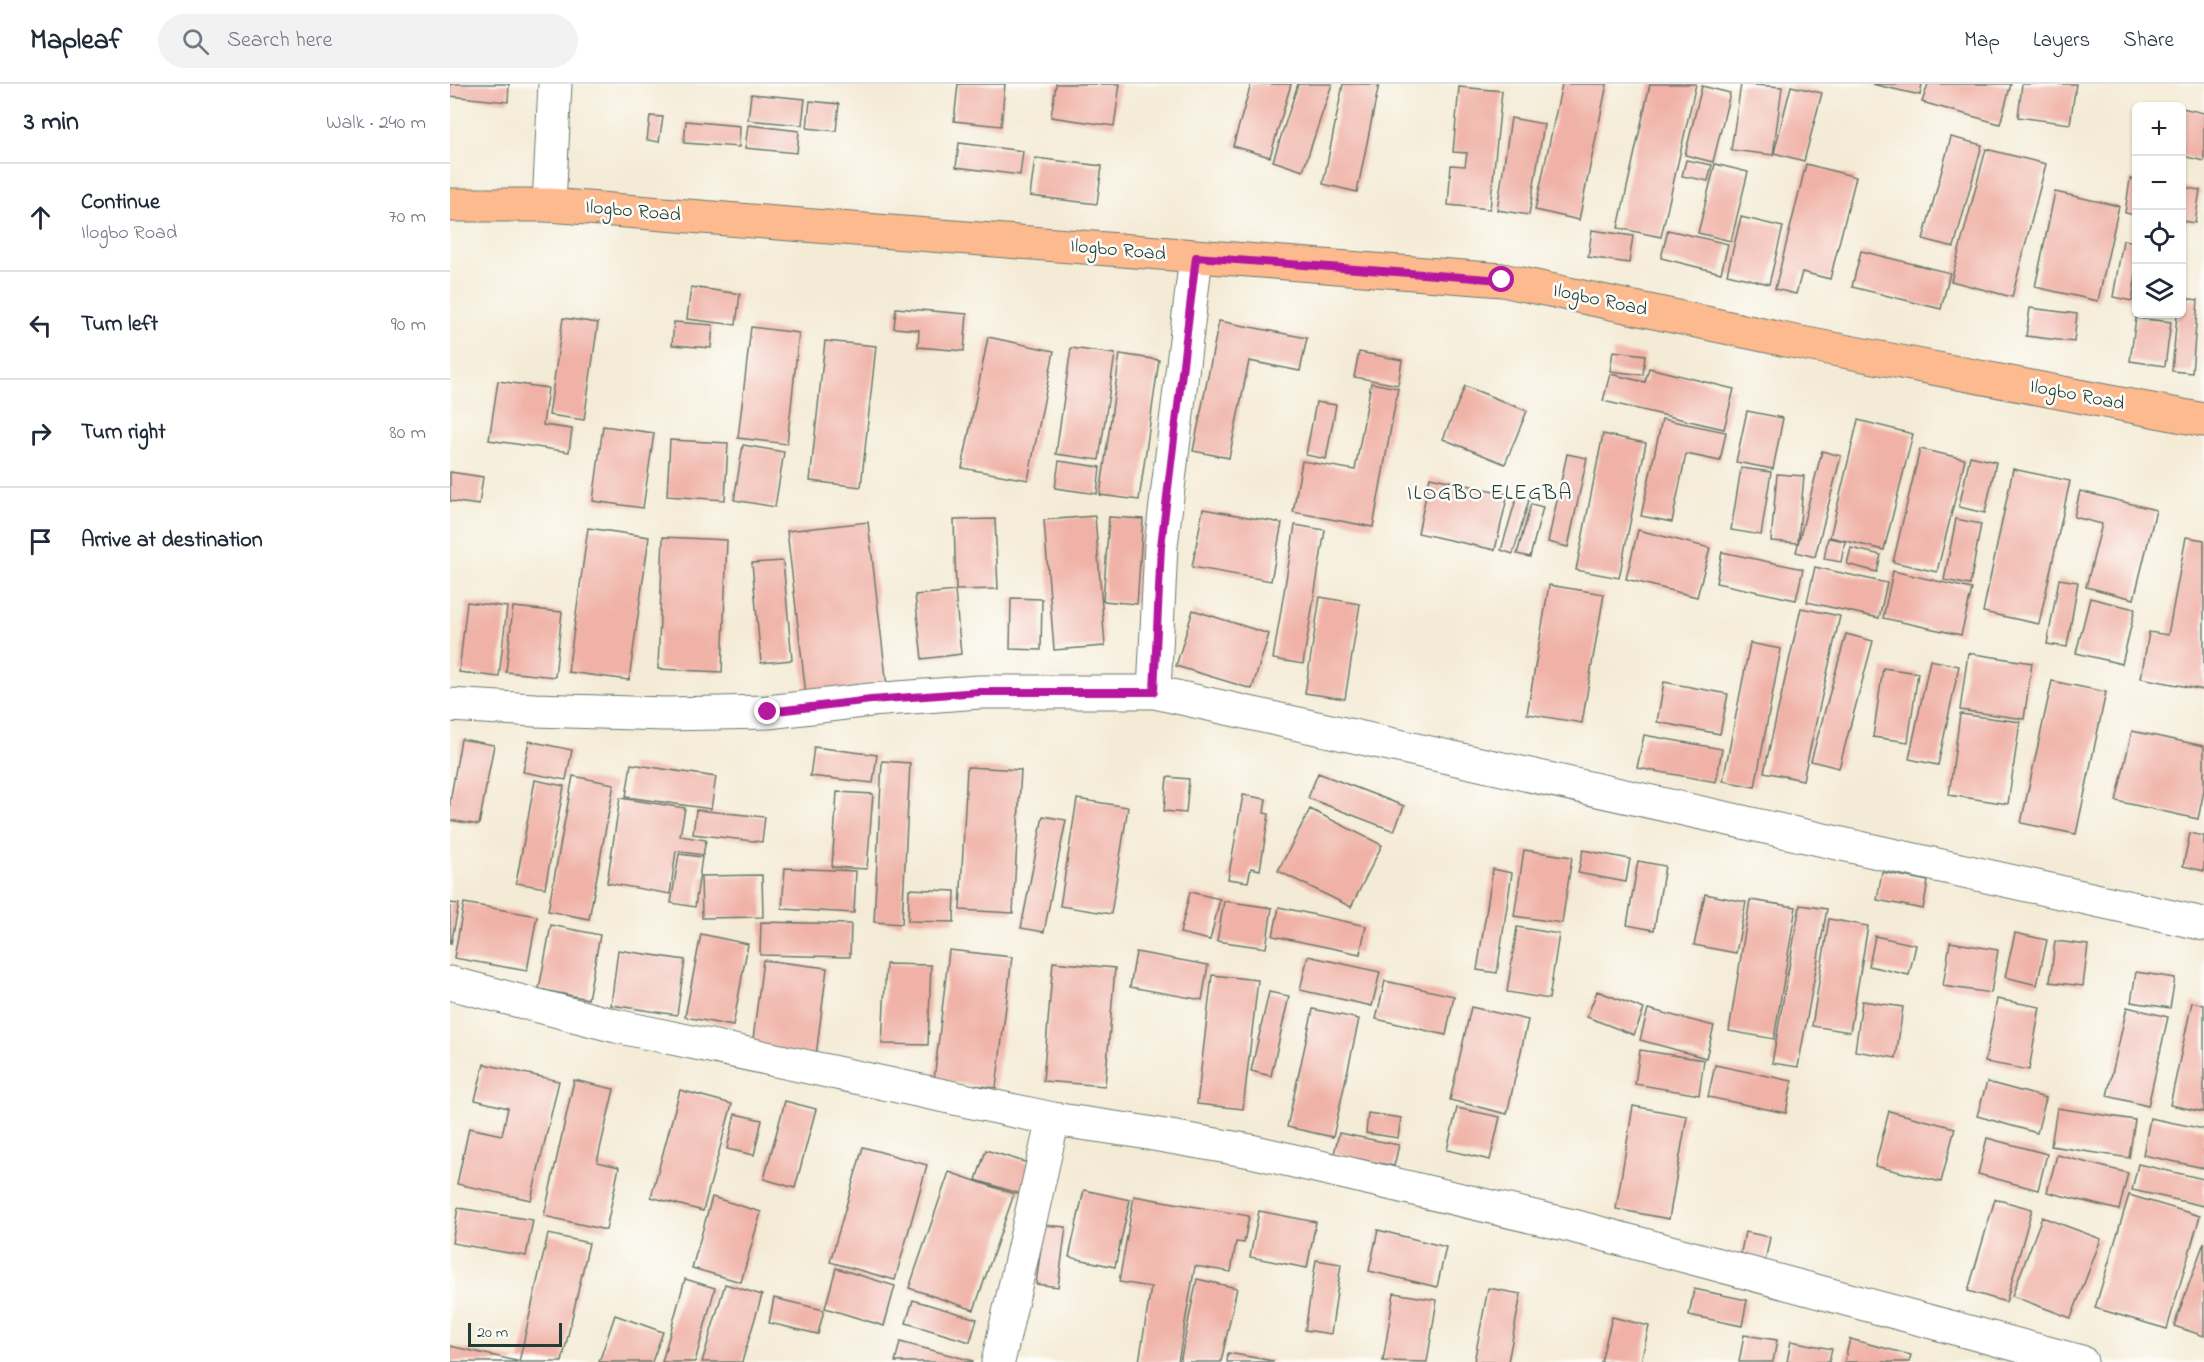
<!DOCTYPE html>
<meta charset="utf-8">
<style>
:root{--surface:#fff;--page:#f2f2f3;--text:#1f2937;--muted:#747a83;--line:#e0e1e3}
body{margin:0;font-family:"Indie Flower",sans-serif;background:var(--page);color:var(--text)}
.controls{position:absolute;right:18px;top:18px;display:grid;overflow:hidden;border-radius:9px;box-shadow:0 2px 4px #0004}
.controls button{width:54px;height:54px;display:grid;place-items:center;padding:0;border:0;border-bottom:2px solid var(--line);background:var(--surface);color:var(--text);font:30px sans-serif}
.scale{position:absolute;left:18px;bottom:15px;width:94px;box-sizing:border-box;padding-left:6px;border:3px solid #1f3d34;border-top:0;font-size:16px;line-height:21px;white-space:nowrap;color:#1f3d34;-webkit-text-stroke:4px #fdfcf7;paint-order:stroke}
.stop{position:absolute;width:18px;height:18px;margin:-14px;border:4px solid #b5179e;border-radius:50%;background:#fff}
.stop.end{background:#b5179e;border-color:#fff;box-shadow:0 2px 6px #0008}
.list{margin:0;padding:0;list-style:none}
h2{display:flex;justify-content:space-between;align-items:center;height:78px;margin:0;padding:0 24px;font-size:26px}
h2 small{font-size:20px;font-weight:400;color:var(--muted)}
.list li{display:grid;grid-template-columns:39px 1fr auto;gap:18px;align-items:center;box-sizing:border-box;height:108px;padding:0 24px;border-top:2px solid var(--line)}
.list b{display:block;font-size:22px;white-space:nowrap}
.list p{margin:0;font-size:20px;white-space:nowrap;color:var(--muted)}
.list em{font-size:20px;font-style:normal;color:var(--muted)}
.icon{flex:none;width:33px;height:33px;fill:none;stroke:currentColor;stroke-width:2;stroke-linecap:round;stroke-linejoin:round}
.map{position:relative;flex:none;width:1754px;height:1278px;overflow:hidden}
header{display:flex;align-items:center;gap:36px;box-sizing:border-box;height:84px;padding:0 30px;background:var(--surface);border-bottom:2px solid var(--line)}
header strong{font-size:28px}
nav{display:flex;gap:33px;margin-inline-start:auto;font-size:21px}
.search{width:420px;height:54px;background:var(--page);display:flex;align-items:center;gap:15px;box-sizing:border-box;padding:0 21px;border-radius:33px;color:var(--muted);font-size:22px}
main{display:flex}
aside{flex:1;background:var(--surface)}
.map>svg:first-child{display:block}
.building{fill:#f0b2a7}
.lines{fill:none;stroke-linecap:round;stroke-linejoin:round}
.minor-casing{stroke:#6a7a6d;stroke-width:35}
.major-casing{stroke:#6a7a6d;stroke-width:35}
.minor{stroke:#fff;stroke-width:33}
.major{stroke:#fcba8e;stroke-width:33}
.route{stroke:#b5179e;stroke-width:8}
.labels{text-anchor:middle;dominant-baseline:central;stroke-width:5;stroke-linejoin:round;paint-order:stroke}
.street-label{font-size:20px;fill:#1f3d34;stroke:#fdfcf7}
.neighbourhood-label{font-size:21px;letter-spacing:1.5px;fill:#1f3d34;stroke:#fdfcf7}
</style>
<header>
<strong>Mapleaf</strong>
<div class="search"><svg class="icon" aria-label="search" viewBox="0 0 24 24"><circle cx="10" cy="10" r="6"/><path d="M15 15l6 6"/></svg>Search here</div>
<nav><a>Map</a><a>Layers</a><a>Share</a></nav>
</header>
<main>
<aside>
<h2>3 min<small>Walk · 240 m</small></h2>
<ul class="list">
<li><svg class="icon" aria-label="ahead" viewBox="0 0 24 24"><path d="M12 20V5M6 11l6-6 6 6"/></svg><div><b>Continue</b><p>Ilogbo Road</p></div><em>70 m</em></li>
<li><svg class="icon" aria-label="left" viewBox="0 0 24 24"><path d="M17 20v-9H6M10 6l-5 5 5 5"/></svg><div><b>Turn left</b></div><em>90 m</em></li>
<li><svg class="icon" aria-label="right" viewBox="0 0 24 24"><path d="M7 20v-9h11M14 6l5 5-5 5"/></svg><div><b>Turn right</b></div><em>80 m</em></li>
<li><svg class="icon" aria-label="arrive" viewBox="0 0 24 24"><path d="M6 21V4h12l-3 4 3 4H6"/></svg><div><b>Arrive at destination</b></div></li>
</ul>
</aside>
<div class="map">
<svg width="1754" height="1278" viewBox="0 0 1754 1278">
<rect width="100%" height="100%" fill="#fdfcf7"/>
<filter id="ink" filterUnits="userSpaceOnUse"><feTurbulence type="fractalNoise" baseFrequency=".0167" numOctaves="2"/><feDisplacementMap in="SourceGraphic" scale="12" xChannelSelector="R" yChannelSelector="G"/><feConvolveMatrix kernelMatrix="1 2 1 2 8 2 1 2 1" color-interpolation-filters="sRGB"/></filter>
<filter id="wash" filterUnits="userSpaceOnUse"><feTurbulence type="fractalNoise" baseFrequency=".008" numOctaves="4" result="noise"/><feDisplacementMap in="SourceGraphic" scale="24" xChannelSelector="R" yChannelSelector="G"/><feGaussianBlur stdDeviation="1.35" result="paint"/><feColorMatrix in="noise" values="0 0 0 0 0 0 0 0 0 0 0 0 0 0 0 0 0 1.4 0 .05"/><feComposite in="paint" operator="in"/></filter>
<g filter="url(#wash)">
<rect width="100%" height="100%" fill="#f4ebd6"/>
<g id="blocks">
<path class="building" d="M0 0H59L58 18 0 12Z
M508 0H555L551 42 504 37Z
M606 0H670L664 42 601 33Z
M801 0H841L820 73 783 62Z
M848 0H882L853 87 823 77Z
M893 0H929L907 108 873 100Z
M1112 0H1157L1129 136 1085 126Z
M1200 0H1246L1211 153 1168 144Z
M1291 0 1332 3 1323 71 1281 66Z
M1422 0H1472L1470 11Z
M1478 0H1561L1550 40 1472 18Z
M1572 0H1626L1620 40 1568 33Z
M1252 2 1280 9 1263 78 1235 71Z
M1341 2 1372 9 1354 77 1324 69Z
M1009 3 1052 7 1040 125 998 121 1001 81 1015 82 1017 69 1003 68Z
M301 10 355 15 352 41 298 36Z
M360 17 389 20 386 47 357 44Z
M1732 24 1754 29V77L1732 72Z
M200 32 213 33 209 58 197 56Z
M1061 34 1094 40 1079 131 1047 126Z
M236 37 290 42 289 63 234 59Z
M298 41 349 47 347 69 295 64Z
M1501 53 1532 61 1504 163 1473 155Z
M509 59 573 67 570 91 506 83Z
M1536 65 1596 80 1562 213 1501 197Z
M585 74 652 82 647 120 580 112Z
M1236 76 1262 81 1258 97 1232 92Z
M1265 80 1298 88 1281 157 1248 149Z
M1356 80 1406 93 1380 195 1352 188 1346 210 1325 205Z
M1680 95 1686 96V131L1675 129Z
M1732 103 1750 106 1745 139 1732 137Z
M1605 108 1669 122 1648 217 1585 203Z
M1291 133 1333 143 1319 200 1277 190Z
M1142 146 1183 152 1179 179 1138 173Z
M1218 146 1278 160 1271 189 1211 174Z
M1673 156 1686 158V190L1682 217 1663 213Z
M1411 167 1500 189 1491 225 1402 203Z
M241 203 290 210 286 241 237 235Z
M1732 214 1748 216 1742 289 1722 287 1727 230H1732Z
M446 224 517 230 514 267 468 263 469 246 444 244Z
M1580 224 1627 230 1624 258 1576 252Z
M113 234 148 239 134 336 99 331Z
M1686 234 1721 238 1715 282 1680 277Z
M769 237 857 254 850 287 799 277 779 374 743 367Z
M224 238 263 241 261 264 222 261Z
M301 243 349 249 337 360 288 354Z
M538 253 604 267 578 396 512 384Z
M375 257 426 262 411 403 360 397Z
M621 264 665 270 649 376 606 370Z
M1163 267 1195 271 1193 291 1160 287Z
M909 268 952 276 948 301 904 293Z
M670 270 709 276 689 416 650 411Z
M1199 284 1284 305 1274 345 1153 317 1160 290 1195 298Z
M48 297 98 304 93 341 122 345 119 368 39 356Z
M921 299 948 304 923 443 843 428 852 377 905 386Z
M1015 302 1077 327 1055 380 993 355Z
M866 318 886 321 876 375 856 371Z
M1297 327 1333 334 1323 385 1286 378Z
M1212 335 1276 348 1270 377 1236 370 1222 438 1191 432Z
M1408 336 1463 350 1434 466 1380 453Z
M153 342 204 349 193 424 143 417Z
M1153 350 1196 359 1169 494 1126 486Z
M220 356 278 359 275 416 217 412Z
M293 361 334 368 325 423 284 416Z
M1470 365 1515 375 1487 488 1443 478Z
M1372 367 1391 372 1365 473 1346 468Z
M1117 370 1137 374 1118 463 1098 458Z
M1520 372 1546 378 1535 429 1509 423Z
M609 377 650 383 647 410 605 404Z
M1291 384 1321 388 1311 451 1281 446Z
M1563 385 1620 397 1589 540 1533 528Z
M0 388 33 393 29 421 0 417Z
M1327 390 1354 392 1348 459 1321 457Z
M980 393 1058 410 1045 466 968 449Z
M1630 407 1706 426 1684 515 1636 503 1652 440 1624 433Z
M1067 412 1079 416 1063 470 1051 466Z
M1081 420 1093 423 1080 473 1067 470Z
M753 425 832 439 821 497 742 483Z
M645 432 655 562 604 566 594 436Z
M659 433 693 435 687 520 653 517Z
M545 435 548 505 506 506 504 436Z
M1506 435 1531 440 1520 501 1494 496Z
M418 438 437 602 356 611 337 447Z
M845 441 875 446 853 580 823 575Z
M138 444 199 453 179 596 118 588Z
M1188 446 1260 464 1247 513 1176 495Z
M213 453 277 456 272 588 208 585Z
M1736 453 1754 456V606L1691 594 1699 548 1718 551Z
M1378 454 1395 457 1391 478 1374 475Z
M1401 464 1431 471 1427 488 1397 480Z
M1272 468 1353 485 1346 516 1266 499Z
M333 477 342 576 311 579 302 479Z
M1365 483 1437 499 1429 534 1357 518Z
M1443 487 1522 505 1511 551 1433 534Z
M1609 495 1628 498 1617 563 1597 560Z
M1099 501 1154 510 1132 639 1077 630Z
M505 507 511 570 472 575 465 511Z
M870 513 910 520 895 615 855 609Z
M561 514 592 515 591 566 560 565Z
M1640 514 1685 525 1672 580 1626 569Z
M17 518 57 523 49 593 9 588Z
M63 523 112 528 105 593 56 588Z
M1351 524 1390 532 1353 696 1314 688Z
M743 526 819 550 802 605 726 582Z
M1396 550 1423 557 1389 684 1361 677Z
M1300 559 1331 565 1305 703 1273 697Z
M1518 569 1582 579 1574 635 1510 626Z
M1480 576 1509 582 1488 681 1459 675Z
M1433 584 1468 589 1458 658 1423 653Z
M1602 597 1656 608 1626 750 1571 739Z
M1214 598 1278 610 1270 650 1207 638Z
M1510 630 1570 638 1558 720 1499 711Z
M1682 647 1754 662V707L1748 735 1666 717Z
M1194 651 1272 665 1266 698 1187 684Z
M11 655 44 661 29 741 0 736V718Z
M79 657 122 666 116 696 73 688Z
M364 663 427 671 423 699 360 692Z
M432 677 460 679 452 840 424 838Z
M181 680 266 693 261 725 176 713Z
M517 683 571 686 563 829 510 826Z
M868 689 954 722 944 747 858 714Z
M123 692 164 700 139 835 98 827Z
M717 693 739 695 736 729 714 727Z
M85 696 114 702 95 804 66 799Z
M387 708 423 710 417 785 382 783Z
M793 711 816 715 814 729 819 730 810 786 801 784 798 798 778 795Z
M170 714 235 724 230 752 256 756 253 771 226 767 220 810 157 799Z
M627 715 678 723 661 830 610 822Z
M860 725 932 761 901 823 828 787Z
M246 726 315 733 312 758 243 750Z
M593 732 616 736 594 848 571 844Z
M1740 749 1754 752V787L1733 782Z
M1074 766 1122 773 1112 839 1064 832Z
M1133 766 1180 775 1176 798 1128 789Z
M229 770 252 773 245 823 221 819Z
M1188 777 1215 782 1204 846 1177 841Z
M335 784 406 787 404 829 332 825Z
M1043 785 1062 789 1047 889 1027 886Z
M1432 788 1478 797 1473 825 1427 816Z
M312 791 313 833 252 834 251 792Z
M459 805 505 807 504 838 458 837Z
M740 808 770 815 760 856 730 849Z
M1255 810 1296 818 1286 869 1244 861Z
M1300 816 1346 823 1324 955 1279 947Z
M774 817 822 824 816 864 767 857Z
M0 819 9 820 1 860H0Z
M14 819 87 832 77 887 4 874Z
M1350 821 1377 825 1348 983 1322 979Z
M829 823 916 842 910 870 823 852Z
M1379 835 1418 842 1400 948 1362 942Z
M311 838 401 840 400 873 310 871Z
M101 841 150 851 138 915 89 905Z
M1067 843 1109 850 1099 915 1057 908Z
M1565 849 1597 856 1587 901 1555 893Z
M251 850 298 860 283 942 235 933Z
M1425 852 1466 861 1459 891 1419 882Z
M1605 857 1638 861 1633 902 1600 898Z
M1500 858 1548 866 1541 909 1493 902Z
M168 866 235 876 227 931 161 921Z
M499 866 562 873 546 1004 484 996Z
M686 868 758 881 752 916 680 903Z
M858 872 930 888 922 922 850 906Z
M313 876 377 884 366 972 302 963Z
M603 878 665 884 655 1002 593 997Z
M436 880 481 881 478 961 432 960Z
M1686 888 1725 894 1720 924 1681 918Z
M762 891 808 896 793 1025 747 1020Z
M935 897 1004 912 996 951 926 935Z
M1147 907 1194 925 1184 951 1137 933Z
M819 908 839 912 821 992 801 987Z
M1547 915 1590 923 1579 986 1535 978Z
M1412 917 1453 923 1446 974 1405 967Z
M1742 918 1754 921V1028L1720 1021Z
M1021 923 1078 936 1057 1030 1000 1016Z
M1677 923 1718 933 1698 1022 1657 1012Z
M863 925 909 935 883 1053 837 1043Z
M1198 925 1264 942 1256 974 1190 956Z
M1190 966 1254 976 1249 1011 1185 1000Z
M34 980 109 997 81 1116 7 1100 19 1044 52 1051 58 1024 25 1016Z
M1265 981 1342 997 1336 1029 1258 1013Z
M124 996 164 1005 147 1078 169 1083 156 1146 94 1132Z
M1537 998 1596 1014 1587 1049 1527 1032Z
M230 1006 282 1020 253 1127 201 1113Z
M335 1017 366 1025 345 1104 314 1095Z
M1183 1022 1237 1032 1219 1135 1166 1125Z
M1007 1024 1050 1033 1040 1076 997 1066Z
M1607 1024 1685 1036 1679 1074 1601 1062Z
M1439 1027 1505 1044 1491 1098 1425 1082Z
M918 1029 951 1034 948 1054 916 1049Z
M285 1030 312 1036 304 1071 277 1065Z
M1700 1034 1754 1045V1084L1693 1071Z
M889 1049 949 1061 944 1082 884 1070Z
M1537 1054 1597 1070 1588 1106 1528 1090Z
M413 1063 477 1081 445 1196 380 1178Z
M536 1066 581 1080 571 1110 526 1096Z
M1607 1071 1678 1089 1669 1126 1597 1108Z
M1688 1080 1754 1095V1122L1682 1106Z
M499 1088 564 1110 524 1226 459 1204Z
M634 1106 680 1116 665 1183 619 1173Z
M1679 1111 1750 1132 1717 1245 1645 1224Z
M684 1112 799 1132 794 1159 786 1158 781 1188 745 1182 728 1278H689L701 1203 669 1198Z
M262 1113 311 1128 291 1198 242 1184Z
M1545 1115 1582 1125 1556 1218 1518 1207Z
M8 1124 83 1136 76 1172 2 1159Z
M809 1127 866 1138 857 1184 800 1173Z
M1592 1133 1651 1155 1621 1234 1562 1212Z
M594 1141 616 1143 608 1203 586 1200Z
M928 1146 996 1163 987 1203 919 1187Z
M1295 1148 1320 1153 1315 1178 1290 1173Z
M98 1150 139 1159 112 1278H69Z
M1754 1158V1252L1724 1242Z
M866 1176 891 1180 881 1250 855 1246Z
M386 1184 445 1202 434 1242 375 1224Z
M235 1195 265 1204 245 1278H212Z
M747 1195 787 1204 771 1278H730Z
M275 1200 312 1211 292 1278H252Z
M1038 1204 1071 1210 1058 1278H1024Z
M1244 1205 1297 1216 1292 1242 1239 1231Z
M944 1209 987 1216 977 1278 933 1277Z
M324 1214 374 1226 368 1250 319 1239Z
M463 1216 527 1235 520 1258 456 1239Z
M165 1231 213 1248 202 1278H149Z
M1162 1233 1199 1242 1191 1278H1151Z
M1294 1251 1327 1256 1323 1278H1289Z
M1400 1255 1461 1271 1459 1278H1394Z
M1341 1257 1382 1265 1379 1278H1337Z
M450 1258 523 1277V1278H445Z
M0 1262 67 1277V1278H0Z
M778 1269 823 1277V1278H777Z"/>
</g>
</g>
<g filter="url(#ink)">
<use href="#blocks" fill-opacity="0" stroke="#6a7a6d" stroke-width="1.5"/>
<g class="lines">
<defs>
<path id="minor" d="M99 121 105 0
M704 608 711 462 746 173
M0 621 85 626 215 630 318 628 421 616 529 608H704L1754 840
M0 899 166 942 603 1035 686 1047 801 1067 1123 1142 1631 1278
M548 1278 603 1035"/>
<path id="major" d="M0 121H99L1052 196 1341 257 1754 336"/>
</defs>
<use href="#minor" class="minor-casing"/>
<use href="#major" class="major-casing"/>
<use href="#minor" class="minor"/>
<use href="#major" class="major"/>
</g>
</g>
<g class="lines" filter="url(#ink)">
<path class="route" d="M318 628 421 616 529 608H704L711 462 746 173 1052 196"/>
</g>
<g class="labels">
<g class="street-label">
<text transform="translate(183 128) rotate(5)">Ilogbo Road</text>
<text transform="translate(668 167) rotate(5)">Ilogbo Road</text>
<text transform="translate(1150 217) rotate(12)">Ilogbo Road</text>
<text transform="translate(1627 312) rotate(11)">Ilogbo Road</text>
</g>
<g class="neighbourhood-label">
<text x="1040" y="410">ILOGBO ELEGBA</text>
</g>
</g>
</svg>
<div class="controls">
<button>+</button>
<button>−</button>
<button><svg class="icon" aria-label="locate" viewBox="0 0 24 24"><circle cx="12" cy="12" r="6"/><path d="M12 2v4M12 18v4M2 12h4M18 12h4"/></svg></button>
<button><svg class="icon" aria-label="layers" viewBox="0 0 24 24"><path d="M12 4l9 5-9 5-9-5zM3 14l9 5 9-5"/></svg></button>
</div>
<div class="scale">20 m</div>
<div class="stop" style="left:1052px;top:196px"></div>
<div class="stop end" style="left:318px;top:628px"></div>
</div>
</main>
